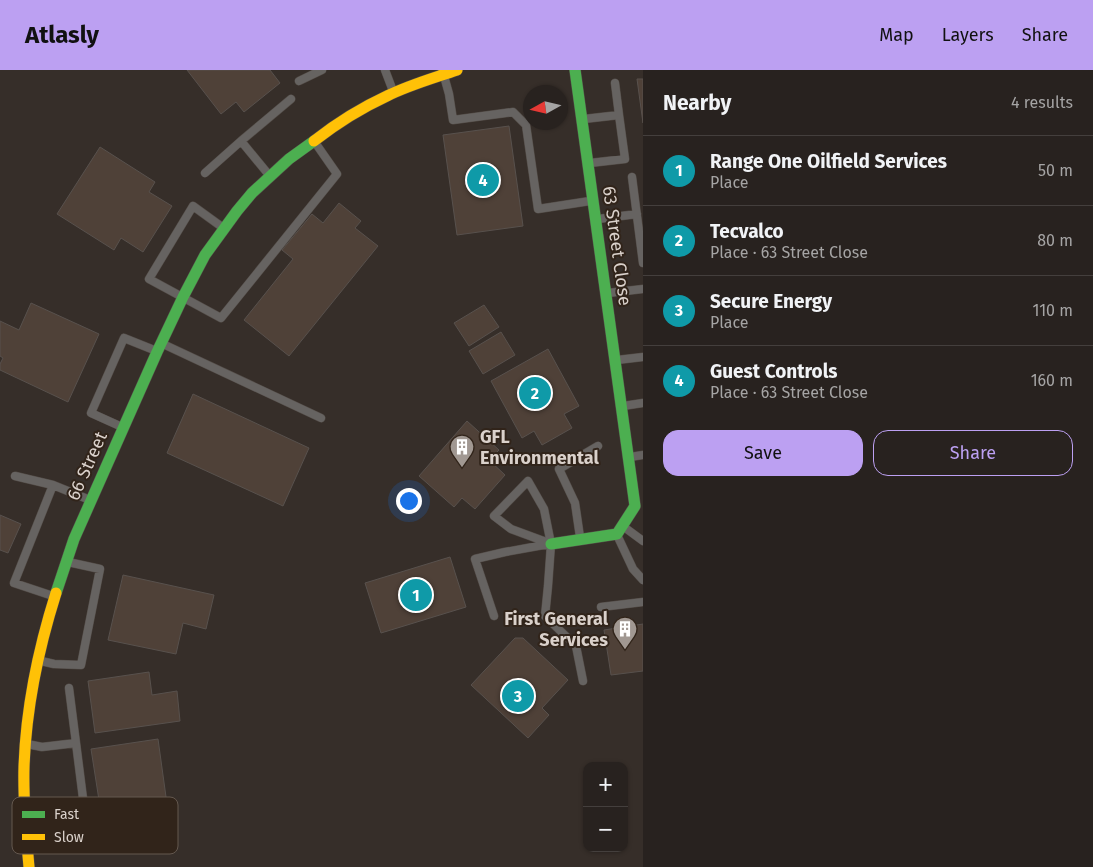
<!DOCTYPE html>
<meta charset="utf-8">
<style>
:root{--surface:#28221f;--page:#302a28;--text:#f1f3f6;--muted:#a5a4a4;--line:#443f3d;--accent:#bca0f2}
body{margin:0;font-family:"Fira Sans",sans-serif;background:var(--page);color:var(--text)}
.controls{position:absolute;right:15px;bottom:15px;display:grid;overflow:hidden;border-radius:10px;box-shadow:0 1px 4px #0004}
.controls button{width:45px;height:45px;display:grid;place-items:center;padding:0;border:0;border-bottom:1px solid var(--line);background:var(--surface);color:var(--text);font:25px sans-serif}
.compass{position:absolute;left:523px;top:15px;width:45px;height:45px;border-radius:50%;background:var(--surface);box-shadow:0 1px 4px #0004;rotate:262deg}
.you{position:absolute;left:408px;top:430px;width:18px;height:18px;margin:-12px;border:4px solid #fff;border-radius:50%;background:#1a73e8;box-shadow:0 0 0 8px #1a73e833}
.badge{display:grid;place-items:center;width:32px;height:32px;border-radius:50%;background:var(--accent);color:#fff;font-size:16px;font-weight:700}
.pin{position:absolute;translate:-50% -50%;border:2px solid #fff;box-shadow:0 1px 5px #0006}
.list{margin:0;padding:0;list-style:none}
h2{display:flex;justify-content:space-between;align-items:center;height:65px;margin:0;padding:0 20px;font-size:21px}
h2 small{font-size:16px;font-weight:400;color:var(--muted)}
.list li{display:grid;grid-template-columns:32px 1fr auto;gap:15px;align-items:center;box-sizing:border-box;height:70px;padding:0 20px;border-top:1px solid var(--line)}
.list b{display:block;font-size:19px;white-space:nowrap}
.list p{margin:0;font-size:16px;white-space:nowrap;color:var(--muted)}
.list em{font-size:16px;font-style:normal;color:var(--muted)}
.actions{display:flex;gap:10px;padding:15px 20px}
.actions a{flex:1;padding:11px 0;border:1px solid var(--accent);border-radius:15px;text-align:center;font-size:18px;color:var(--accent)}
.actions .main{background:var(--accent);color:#111}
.map{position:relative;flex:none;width:643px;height:797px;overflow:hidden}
header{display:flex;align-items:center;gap:30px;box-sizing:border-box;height:70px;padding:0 25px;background:var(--accent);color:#111}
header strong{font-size:24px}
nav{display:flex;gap:28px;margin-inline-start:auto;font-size:18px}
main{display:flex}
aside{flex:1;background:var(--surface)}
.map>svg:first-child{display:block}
.building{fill:#4f4138;stroke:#58514d}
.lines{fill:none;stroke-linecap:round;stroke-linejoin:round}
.lane-casing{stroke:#534c47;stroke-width:9}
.fast-casing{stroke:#534c47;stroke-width:12}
.slow-casing{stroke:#534c47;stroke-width:12}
.lane{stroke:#666361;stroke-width:8}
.fast{stroke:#4caf50;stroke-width:11}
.slow{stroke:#ffc107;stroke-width:11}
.labels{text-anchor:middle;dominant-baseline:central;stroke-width:4;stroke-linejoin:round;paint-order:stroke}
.street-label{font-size:18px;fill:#dad1cb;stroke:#31241a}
.poi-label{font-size:18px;font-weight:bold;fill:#dad1cb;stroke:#31241a;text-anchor:start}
.key{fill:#31241a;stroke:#64584f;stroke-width:1}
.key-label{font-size:14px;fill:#dad1cb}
</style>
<header>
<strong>Atlasly</strong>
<nav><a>Map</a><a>Layers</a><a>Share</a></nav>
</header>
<main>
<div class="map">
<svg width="643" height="797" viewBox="0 0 643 797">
<rect width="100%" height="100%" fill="#362e29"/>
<path class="building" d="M187 0H270L280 13 244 42 236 32 221 44Z
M637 9H643V53Z
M509 56 523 156 457 165 443 65Z
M100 77 155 112 149 122 172 136 143 182 121 168 114 180 57 144Z
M339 133 361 151 355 158 378 176 289 286 244 250 293 189 282 180 312 144 323 153Z
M31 233 99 264 68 332 0 300V294L3 288 0 286V251L19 260Z
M484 235 499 257 469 276 454 253Z
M501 262 515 285 483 304 469 281Z
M548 279 579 336 564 344 572 358 542 375 534 361 522 368 491 311Z
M193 324 309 378 283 436 167 383Z
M467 351 499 380 489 390 505 405 475 439 462 428 454 437 419 406Z
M0 445 21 454 8 483 0 480Z
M450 487 466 537 381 563 365 513Z
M123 505 214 525 206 559 183 553 176 584 108 570Z
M643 554V601L611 605 604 560Z
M515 568H523L568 610 542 638 549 645 528 668 471 615Z
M149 602 152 625 177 621 180 651 95 663 88 611Z
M158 669 167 734 101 743 91 679Z"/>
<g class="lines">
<defs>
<path id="lane" d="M385 0 393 21
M444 6 449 24 453 50 513 42 526 55 538 139 590 131
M299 11 322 0
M615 13 619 45
M584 49 619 45 625 89 590 93
M205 103 241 71
M269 105 241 71 291 29
M632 107 643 193
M598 149 637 144
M222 157 193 136 149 209 221 248 337 104 314 71
M608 223 643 219
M163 274 321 348
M617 290 643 287
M623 336 643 333
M122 357 91 343 124 268 154 280
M630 387 643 385
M15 406 53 415
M624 457 643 471
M580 467 575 433 559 399 598 376
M618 467 633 499 643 510
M549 473 511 459 494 446 528 411 544 439 551 474 548 516 545 546 576 576 583 611
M53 526 14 513 53 415 90 430
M601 537 643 532
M494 546 475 489 505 482 549 474
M41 591 54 594 81 595 100 499 68 492
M69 618 76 673
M27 674 42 677 76 673 86 752 28 758"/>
<path id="fast" d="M551 474 617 464 635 436 575 0
M56 523 74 469 157 282 183 227 205 185 237 141 252 123 289 89 314 71"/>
<path id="slow" d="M314 71C337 53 361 38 387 26 409 15 434 8 457 0
M29 797C26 764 23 730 24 697 26 638 38 580 56 523"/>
</defs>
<use href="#lane" class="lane-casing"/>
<use href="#fast" class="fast-casing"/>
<use href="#slow" class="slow-casing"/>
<use href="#lane" class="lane"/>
<use href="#fast" class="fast"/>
<use href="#slow" class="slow"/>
</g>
<defs>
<symbol id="building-pin" viewBox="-11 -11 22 30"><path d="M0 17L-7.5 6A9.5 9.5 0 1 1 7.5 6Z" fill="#a19892" stroke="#31241a"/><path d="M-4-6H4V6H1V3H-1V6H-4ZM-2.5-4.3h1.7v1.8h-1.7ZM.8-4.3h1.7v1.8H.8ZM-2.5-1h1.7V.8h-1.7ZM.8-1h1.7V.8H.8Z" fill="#fff"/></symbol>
</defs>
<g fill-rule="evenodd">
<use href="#building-pin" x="448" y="363" width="28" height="38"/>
<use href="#building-pin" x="611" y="545" width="28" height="38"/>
</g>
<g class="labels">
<g class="street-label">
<text transform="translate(617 176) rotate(82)">63 Street Close</text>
<text transform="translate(87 396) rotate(-66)">66 Street</text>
</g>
<g class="poi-label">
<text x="480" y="367">GFL<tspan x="480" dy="21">Environmental</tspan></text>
<text x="608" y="549" text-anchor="end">First General<tspan x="608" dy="21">Services</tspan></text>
</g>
</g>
<rect x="12" y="727" width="166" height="57" rx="8" class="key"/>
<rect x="22" y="741" width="23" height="7" fill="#4caf50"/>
<rect x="22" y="764" width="23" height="6" fill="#ffc107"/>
<g class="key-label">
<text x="54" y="749">Fast</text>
<text x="54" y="772">Slow</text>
</g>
</svg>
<div class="controls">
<button>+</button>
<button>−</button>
</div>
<svg class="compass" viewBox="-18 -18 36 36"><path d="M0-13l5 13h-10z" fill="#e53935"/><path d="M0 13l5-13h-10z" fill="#a5a4a4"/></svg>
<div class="you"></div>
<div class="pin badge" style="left:416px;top:525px;background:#0f9aa8">1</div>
<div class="pin badge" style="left:535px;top:323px;background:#0f9aa8">2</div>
<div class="pin badge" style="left:518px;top:626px;background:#0f9aa8">3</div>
<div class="pin badge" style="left:483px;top:110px;background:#0f9aa8">4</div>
</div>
<aside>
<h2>Nearby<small>4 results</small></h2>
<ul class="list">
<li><span class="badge" style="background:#0f9aa8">1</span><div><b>Range One Oilfield Services</b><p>Place</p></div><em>50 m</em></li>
<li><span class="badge" style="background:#0f9aa8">2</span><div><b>Tecvalco</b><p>Place · 63 Street Close</p></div><em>80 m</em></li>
<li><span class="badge" style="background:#0f9aa8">3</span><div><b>Secure Energy</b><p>Place</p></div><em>110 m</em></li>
<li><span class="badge" style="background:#0f9aa8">4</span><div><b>Guest Controls</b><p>Place · 63 Street Close</p></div><em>160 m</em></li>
</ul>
<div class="actions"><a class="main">Save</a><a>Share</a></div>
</aside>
</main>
